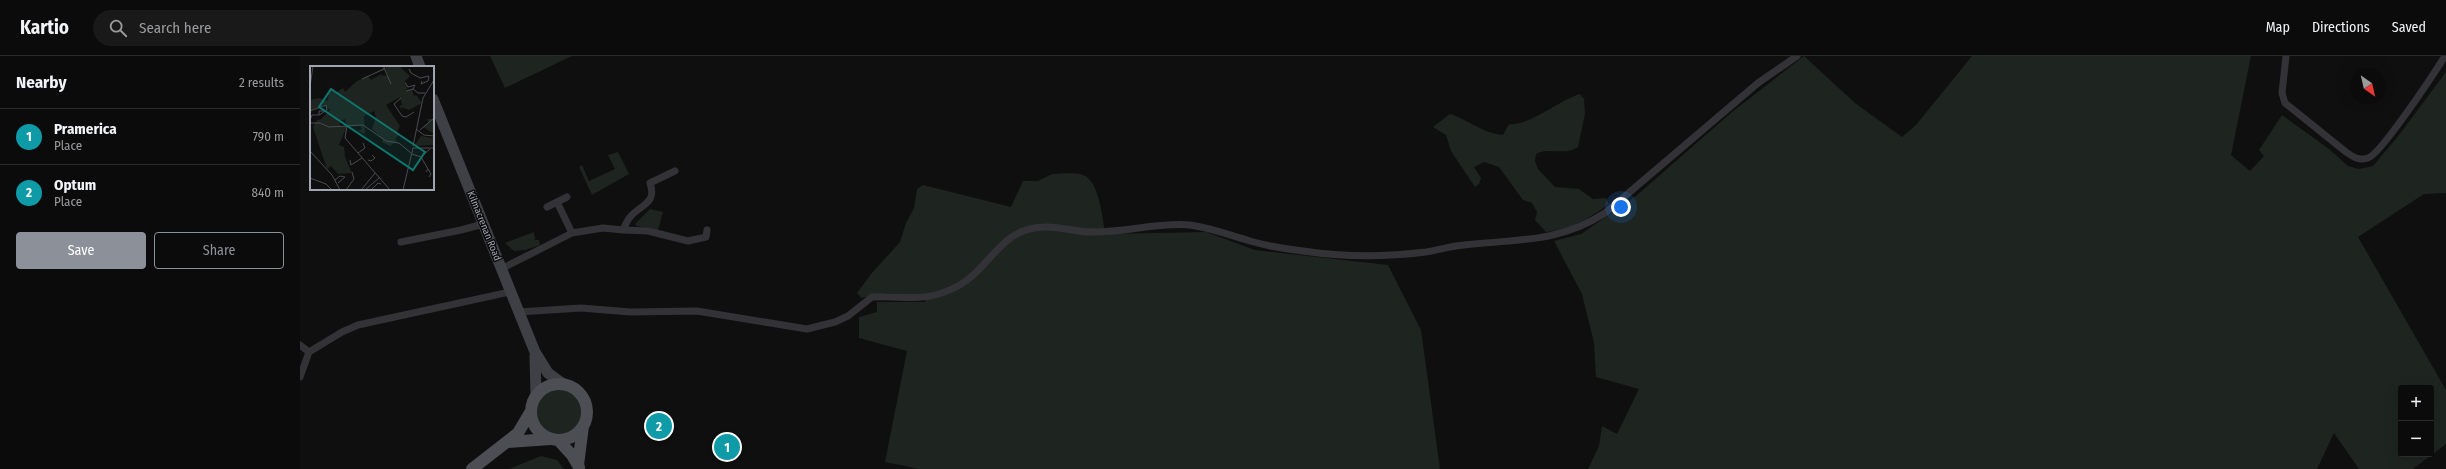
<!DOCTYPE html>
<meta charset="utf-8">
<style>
:root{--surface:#0b0b0c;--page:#19191a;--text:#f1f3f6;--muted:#9a9b9d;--line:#2b2b2d;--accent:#8c9099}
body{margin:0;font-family:"Fira Sans Condensed",sans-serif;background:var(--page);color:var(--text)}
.controls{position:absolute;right:12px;bottom:12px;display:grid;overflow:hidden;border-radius:4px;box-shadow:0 4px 16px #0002}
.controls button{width:36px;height:36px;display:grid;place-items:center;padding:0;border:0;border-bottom:1px solid var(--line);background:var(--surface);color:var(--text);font:20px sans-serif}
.compass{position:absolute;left:2050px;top:12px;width:36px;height:36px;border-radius:50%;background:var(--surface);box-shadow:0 4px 16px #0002;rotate:146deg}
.you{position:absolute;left:1321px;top:151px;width:14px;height:14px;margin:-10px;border:3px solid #fff;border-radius:50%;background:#1a73e8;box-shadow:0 0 0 6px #1a73e833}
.badge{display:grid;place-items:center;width:26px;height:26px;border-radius:50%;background:var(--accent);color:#fff;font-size:13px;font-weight:700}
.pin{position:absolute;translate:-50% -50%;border:2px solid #fff;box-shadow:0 1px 4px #0006}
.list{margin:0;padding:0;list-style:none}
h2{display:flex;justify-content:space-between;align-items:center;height:52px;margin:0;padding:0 16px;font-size:17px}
h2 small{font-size:13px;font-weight:400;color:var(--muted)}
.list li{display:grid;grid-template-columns:26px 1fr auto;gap:12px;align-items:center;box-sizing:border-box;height:56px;padding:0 16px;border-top:1px solid var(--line)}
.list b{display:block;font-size:15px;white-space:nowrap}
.list p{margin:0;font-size:13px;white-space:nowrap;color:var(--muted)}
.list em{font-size:13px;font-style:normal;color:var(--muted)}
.actions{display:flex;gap:8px;padding:12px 16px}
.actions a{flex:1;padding:9px 0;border:1px solid var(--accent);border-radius:4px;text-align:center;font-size:14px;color:var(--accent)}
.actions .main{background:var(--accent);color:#fff}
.icon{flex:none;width:22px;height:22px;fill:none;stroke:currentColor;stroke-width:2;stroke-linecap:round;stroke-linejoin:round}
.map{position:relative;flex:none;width:2146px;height:413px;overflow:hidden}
header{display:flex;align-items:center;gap:24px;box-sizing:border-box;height:56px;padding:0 20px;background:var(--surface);border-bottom:1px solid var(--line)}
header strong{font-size:19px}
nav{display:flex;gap:22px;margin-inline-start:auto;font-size:14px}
.search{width:280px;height:36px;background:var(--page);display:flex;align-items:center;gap:10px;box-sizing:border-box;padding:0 14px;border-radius:22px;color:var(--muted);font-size:15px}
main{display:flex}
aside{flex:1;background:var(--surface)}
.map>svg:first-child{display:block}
.green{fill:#1e241f;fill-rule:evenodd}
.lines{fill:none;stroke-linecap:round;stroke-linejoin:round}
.street{stroke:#333337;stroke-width:7}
.secondary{stroke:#3f4045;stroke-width:11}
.primary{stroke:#4d4e54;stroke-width:12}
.labels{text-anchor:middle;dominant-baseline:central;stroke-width:3;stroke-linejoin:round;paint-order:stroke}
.street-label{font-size:10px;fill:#a2a5b0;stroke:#0a0a0b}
.inset-road{fill:none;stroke:#4a4b50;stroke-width:1}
.view{fill:#0f766e;fill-opacity:0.15;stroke:#0f766e;stroke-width:2}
.inset-edge{fill:none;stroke:#a2a5b0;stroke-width:2}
</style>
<header>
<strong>Kartio</strong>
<div class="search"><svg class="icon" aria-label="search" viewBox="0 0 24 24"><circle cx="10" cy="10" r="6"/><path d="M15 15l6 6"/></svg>Search here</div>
<nav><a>Map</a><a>Directions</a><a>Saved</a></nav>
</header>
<main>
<aside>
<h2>Nearby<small>2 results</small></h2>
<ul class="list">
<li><span class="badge" style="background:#0f9aa8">1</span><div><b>Pramerica</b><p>Place</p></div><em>790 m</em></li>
<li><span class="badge" style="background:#0f9aa8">2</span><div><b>Optum</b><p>Place</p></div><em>840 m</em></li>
</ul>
<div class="actions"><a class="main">Save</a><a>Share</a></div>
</aside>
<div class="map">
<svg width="2146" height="413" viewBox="0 0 2146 413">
<rect width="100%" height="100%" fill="#0f0f10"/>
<path class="green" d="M190 0H272L205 32Z
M1504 0 1555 47 1602 81 1616 69 1672 0H1951L1931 99 1950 115 1964 100 1959 94 1982 59 2029 93 2048 110 2059 113 2073 110 2099 79 2146 16V137L2124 138 2058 181 2146 334V388L2113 413H2059L2034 377 2017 413H1288L1299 390 1302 370 1317 378 1339 333 1296 321 1294 287 1282 238 1254 185 1281 178 1336 140 1432 56ZM2101 332H2131V398H2101Z
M1280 38 1284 43 1285 58 1278 91C1265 100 1249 91 1236 98L1235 105 1238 113 1255 131 1279 133 1293 143 1306 142 1309 148C1288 163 1271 173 1246 176L1235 164 1237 156 1232 147 1223 144 1199 111 1184 106 1174 111 1181 122 1179 128 1175 131 1151 95 1146 79 1133 71 1150 58C1169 64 1182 77 1203 79L1209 68C1228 71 1259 44 1280 38Z
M318 96 329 118 292 139 279 111 282 109 289 125 315 113 308 99Z
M752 118C761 118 775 116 783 119 799 124 803 164 805 178L906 176 955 194 1088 209 1121 274 1140 413H619L585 406 607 295 559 282V261L577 256V246H625V240L585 237 561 242 557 237 571 218 600 186 606 167 614 152 617 133 623 129 711 151 723 125H738Z
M350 153 363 156 358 174 337 170 335 168Z
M234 176 235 184H239L240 189 225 194 214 195 205 187Z
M236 356a23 23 0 1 1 46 0a23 23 0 1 1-46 0Z
M241 400 257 404 264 413H209Z"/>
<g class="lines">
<path class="street" d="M1986 0 1982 37 1985 47 2046 96C2053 101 2059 105 2068 102 2081 98 2135 16 2145 0
M257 146 272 177
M247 151 267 141
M323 174 348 175 388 185 406 181 407 174
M101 186 161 174 183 168
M201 213 272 177 303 172 323 174C325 170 327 164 331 160 342 148 357 147 350 127L375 115
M219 256 281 252 330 256 397 255 507 273 535 266 548 260 572 241C607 239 624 248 658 230 692 211 700 172 744 171 760 170 775 176 790 176 824 177 857 166 890 169 912 172 929 179 950 185 967 190 985 193 1003 195 1043 201 1086 201 1126 196 1139 194 1151 190 1164 189 1218 183 1258 187 1305 157L1458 27 1497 0
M0 289 9 296 42 276 58 269 210 236
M0 321 9 296"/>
<path class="secondary" d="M116 0 120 11
M133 43 235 296 248 317 263 328
M235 300 236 339"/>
<path class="primary" d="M231 356a28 28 0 1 1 56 0a28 28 0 1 1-56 0Z
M258 384 272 399 279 411
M208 386 250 383
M278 409 283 370
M172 413 218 377 231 355"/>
</g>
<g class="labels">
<g class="street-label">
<text transform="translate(184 170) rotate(68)">Kilmacrenan Road</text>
</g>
</g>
<g transform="translate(10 10)">
<rect width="124" height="124" fill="#0f0f10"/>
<path d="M78 0H92L91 2 100 10 94 16 98 22 95 25 102 23 104 30 106 29 112 37 99 44 91 41 93 46 89 40 92 39 90 31 76 39 90 60 87 66 89 69 85 73 87 75 80 80 72 76 73 73 62 63 66 51 64 45 54 50 55 68 48 65 52 63 50 59 37 60 35 53 30 55V60H37L29 79 34 81 35 91 42 107 28 108 21 100 17 103 3 61 7 54 11 53 21 43H18L15 38 0 45V34L9 32 18 35 19 24 25 23V27L33 22 35 26 47 15 58 10 61 14 70 9 78 10 75 2ZM116 53H124V68L113 61 119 56ZM111 70 124 72V79L104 80Z" fill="#1e241f"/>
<path class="inset-road" d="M74 2 81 18M99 3 101 7 110 12 119 10 118 15 111 18 112 15M52 13 74 3V0M95 16 98 21 105 19 103 23 96 25M0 21 3 0M103 23 108 27H115M91 32 84 38 92 50 96 51 104 46M0 45 16 39 17 44 9 49M0 54 2 49H9V45H14M0 57H10L19 61 53 59 76 75 89 77 101 87M37 60 35 72 80 124M106 63 114 69 124 70M110 64 124 52M103 80 113 32 124 14M103 82H124M0 85 22 109 30 124M48 87 55 82 53 77M102 88 111 91 118 103M111 91 120 83M40 94 41 99 52 92M58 94 61 95 65 92 62 89M116 106 118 103 121 108 119 111M0 112 16 118 22 124M25 114 30 110 35 111 28 117M36 124 44 113 42 106M54 124 52 123 65 107M55 124 69 112M61 124 68 117 71 118M93 124 103 82"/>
<path class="view" d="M21 23 115 86 103 104 9 41Z"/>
<rect width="124" height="124" class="inset-edge"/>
</g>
</svg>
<div class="controls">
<button>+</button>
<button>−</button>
</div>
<svg class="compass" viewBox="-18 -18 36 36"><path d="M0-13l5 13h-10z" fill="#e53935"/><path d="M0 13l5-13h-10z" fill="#9a9b9d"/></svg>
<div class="you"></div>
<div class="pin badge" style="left:427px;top:391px;background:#0f9aa8">1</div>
<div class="pin badge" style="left:359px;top:370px;background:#0f9aa8">2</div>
</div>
</main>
